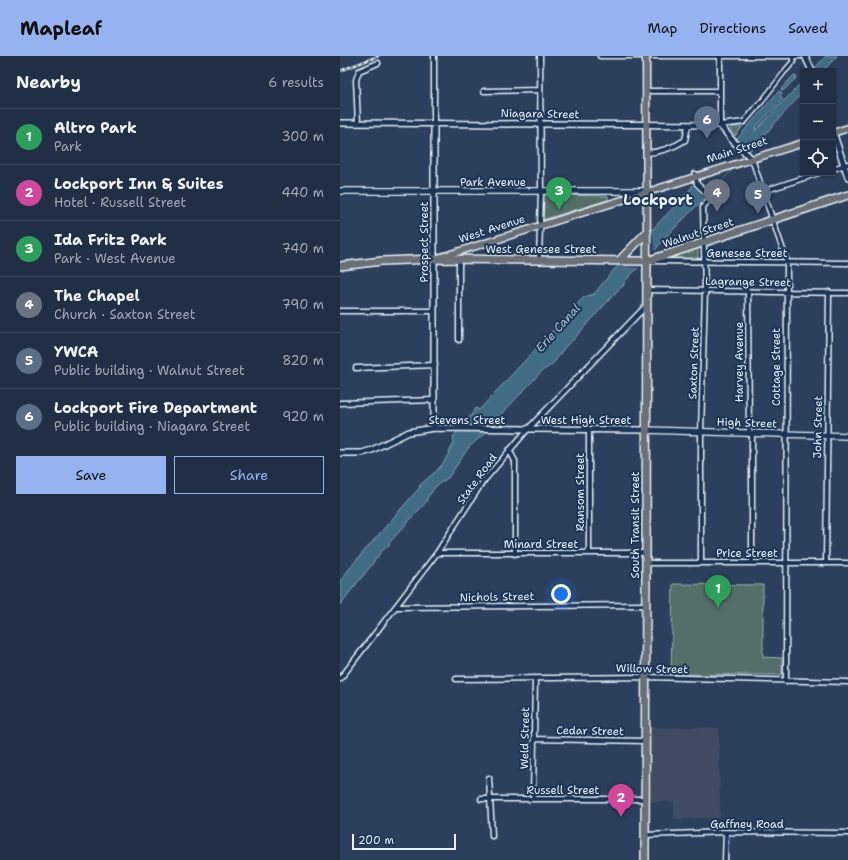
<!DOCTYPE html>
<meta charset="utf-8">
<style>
:root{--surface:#212f46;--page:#29374d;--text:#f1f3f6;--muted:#a2a9b3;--line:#3e4a5f;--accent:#95b2f1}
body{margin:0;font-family:"Shantell Sans",sans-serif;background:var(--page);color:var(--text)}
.controls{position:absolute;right:12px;top:12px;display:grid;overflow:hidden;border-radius:0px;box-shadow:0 1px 3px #0004}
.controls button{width:36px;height:36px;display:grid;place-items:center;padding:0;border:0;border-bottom:1px solid var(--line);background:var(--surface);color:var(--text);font:20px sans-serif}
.scale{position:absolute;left:12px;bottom:10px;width:104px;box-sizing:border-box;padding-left:4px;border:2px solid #e8f1f8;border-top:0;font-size:11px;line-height:14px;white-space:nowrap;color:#e8f1f8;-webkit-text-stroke:3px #1d3557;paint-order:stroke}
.you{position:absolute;left:221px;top:538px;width:14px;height:14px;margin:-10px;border:3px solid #fff;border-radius:50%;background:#1a73e8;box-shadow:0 0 0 6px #1a73e833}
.badge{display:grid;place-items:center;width:26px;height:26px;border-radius:50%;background:var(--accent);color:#fff;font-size:13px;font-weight:700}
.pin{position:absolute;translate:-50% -33px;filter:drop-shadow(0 1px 2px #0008)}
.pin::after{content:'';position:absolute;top:21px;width:14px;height:12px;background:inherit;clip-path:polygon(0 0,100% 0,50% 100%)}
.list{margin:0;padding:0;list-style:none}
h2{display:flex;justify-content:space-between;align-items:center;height:52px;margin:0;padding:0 16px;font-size:17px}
h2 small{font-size:13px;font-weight:400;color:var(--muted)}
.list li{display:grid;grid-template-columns:26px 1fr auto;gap:12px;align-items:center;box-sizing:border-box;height:56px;padding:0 16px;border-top:1px solid var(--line)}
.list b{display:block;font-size:15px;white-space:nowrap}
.list p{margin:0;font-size:13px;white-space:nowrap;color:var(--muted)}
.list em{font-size:13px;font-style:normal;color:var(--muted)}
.actions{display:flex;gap:8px;padding:12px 16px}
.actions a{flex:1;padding:9px 0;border:1px solid var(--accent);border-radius:0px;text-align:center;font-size:14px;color:var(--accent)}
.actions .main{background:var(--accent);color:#111}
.icon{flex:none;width:22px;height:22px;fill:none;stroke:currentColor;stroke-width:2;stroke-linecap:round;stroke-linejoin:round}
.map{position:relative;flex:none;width:508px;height:804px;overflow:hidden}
header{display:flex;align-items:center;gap:24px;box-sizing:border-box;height:56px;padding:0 20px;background:var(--accent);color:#111}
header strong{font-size:19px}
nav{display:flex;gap:22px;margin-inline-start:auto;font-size:14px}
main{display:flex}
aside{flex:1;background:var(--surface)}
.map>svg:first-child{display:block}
.built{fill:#3f4b64}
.green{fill:#556e6a;stroke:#9eb0b1}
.water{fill:#406c85;stroke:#83a1b3}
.pier{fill:#2c3f5d}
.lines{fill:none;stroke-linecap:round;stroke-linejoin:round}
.pedestrian-casing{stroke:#e8f1f8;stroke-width:6}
.minor-casing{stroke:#e8f1f8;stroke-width:7}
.tertiary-casing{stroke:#e8f1f8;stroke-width:8}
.secondary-casing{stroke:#e8f1f8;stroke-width:8}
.primary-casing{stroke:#e8f1f8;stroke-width:9}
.trunk-casing{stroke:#e8f1f8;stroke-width:10}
.pedestrian{stroke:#1d3557;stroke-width:3}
.minor{stroke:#1d3557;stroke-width:4}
.tertiary{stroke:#1d3557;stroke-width:5}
.secondary{stroke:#1d3557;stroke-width:5.5}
.primary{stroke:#6b6f75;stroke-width:6}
.trunk{stroke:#6b6f75;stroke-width:7}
.rail-casing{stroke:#e8f1f8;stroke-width:2.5}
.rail{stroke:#1d3557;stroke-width:1;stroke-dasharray:3;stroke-linecap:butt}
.labels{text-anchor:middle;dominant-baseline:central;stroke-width:4;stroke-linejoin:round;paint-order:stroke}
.street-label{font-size:11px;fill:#e8f1f8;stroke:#1d3557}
.water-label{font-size:12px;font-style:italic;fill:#adc2d0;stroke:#1d3557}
.district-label{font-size:15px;font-weight:bold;fill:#e8f1f8;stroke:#1d3557}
</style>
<header>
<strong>Mapleaf</strong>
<nav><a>Map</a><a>Directions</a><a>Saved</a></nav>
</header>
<main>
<aside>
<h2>Nearby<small>6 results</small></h2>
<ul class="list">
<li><span class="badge" style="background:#2e9e5b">1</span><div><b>Altro Park</b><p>Park</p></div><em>300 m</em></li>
<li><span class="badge" style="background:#d1479c">2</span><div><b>Lockport Inn &amp; Suites</b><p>Hotel · Russell Street</p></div><em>440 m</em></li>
<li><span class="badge" style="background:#2e9e5b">3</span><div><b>Ida Fritz Park</b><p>Park · West Avenue</p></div><em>740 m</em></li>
<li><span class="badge" style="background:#6b7280">4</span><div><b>The Chapel</b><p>Church · Saxton Street</p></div><em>790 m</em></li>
<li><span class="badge" style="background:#5c6f8a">5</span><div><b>YWCA</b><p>Public building · Walnut Street</p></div><em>820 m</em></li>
<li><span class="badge" style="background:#5c6f8a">6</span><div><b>Lockport Fire Department</b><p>Public building · Niagara Street</p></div><em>920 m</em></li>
</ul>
<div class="actions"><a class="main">Save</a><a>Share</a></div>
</aside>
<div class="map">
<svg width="508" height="804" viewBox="0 0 508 804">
<rect width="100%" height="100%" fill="#2c3f5d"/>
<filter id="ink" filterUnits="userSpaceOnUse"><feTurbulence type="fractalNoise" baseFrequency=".025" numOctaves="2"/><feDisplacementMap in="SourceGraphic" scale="8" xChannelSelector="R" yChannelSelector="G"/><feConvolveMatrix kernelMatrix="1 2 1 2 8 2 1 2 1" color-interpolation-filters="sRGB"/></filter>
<g filter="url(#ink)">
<path class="built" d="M311 671 379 672 380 762 334 763V746H310Z"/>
<path class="green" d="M392 71H402L395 80 390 73Z
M202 139 267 140 269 142 267 144 202 164Z
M357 192H358V202H327Z
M333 528 423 529V601L442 602V619L331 618Z"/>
<path class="water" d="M486 0H497L483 15H472Z
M454 19 457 21 443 35 441 33Z
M463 25V36L399 107 322 185 317 192 286 224 283 230 277 235 233 284C218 294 219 308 203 314L157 363 159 365 129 391 108 422 97 429 87 442V445L50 486C49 492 44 492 40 497 28 515 13 531 0 549V525L13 508 81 430H79C86 423 94 418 101 410 105 406 110 394 114 387L113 381C121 371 130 362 136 352L139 354 244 241 254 238 272 216 347 137 352 131V129L397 83 438 36 440 35 442 37 440 40 443 43 416 71 415 75Z"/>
<path class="pier" d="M395 82 409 95 366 142 351 128Z
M311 171 315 195 298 212 276 209Z"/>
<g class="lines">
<defs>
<path id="pedestrian" d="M422 45 446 14"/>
<path id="minor" d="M260 0H461
M380 0V69L404 66 422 45
M446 14 453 6V0
M144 35 199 34
M306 35H380
M18 67 16 24 19 15 38 7
M94 68V0
M306 97C320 96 333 92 345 84L348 70
M412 103 447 206 446 625
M493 113 508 108
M355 118 357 128 371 141 363 151 365 234 361 376V506
M424 135 479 117
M199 204 201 135 200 0
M313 205 508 207
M307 234 508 237
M408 235 409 378
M0 255H94
M119 284V204
M16 312 95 309
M0 347 94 344
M249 374V497
M412 378V506
M169 394 175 405V498
M97 497H306
M306 507H508
M486 507 489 236
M56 551 306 549
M0 623 97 497 142 427 187 374 307 249
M116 623 306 621 508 626
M194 683 305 685
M149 722 152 780
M141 743H305
M193 743 195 622
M305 779 386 776 508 777
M385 804 386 776"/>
<path id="tertiary" d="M465 0 472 15
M0 67 380 69 392 84 412 103
M94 68V372
M493 76 508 121
M0 397H22L32 394 69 376 94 372 305 374"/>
<path id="secondary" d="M0 135H306
M305 374 508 380"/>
<path id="primary" d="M306 0 307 205
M493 77 508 72
M98 202 463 87"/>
<path id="trunk" d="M280 204 307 176
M0 210 42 205 95 203 307 205 508 139
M305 804 307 205"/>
</defs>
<use href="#pedestrian" class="pedestrian-casing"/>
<use href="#minor" class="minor-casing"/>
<use href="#tertiary" class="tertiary-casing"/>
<use href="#secondary" class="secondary-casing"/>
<use href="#primary" class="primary-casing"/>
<use href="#trunk" class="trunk-casing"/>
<use href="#pedestrian" class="pedestrian"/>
<use href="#minor" class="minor"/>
<use href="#tertiary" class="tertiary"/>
<use href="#secondary" class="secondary"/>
<use href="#primary" class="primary"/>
<use href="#trunk" class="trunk"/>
<defs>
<path id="rail" d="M0 15 38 0"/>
</defs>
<use href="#rail" class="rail-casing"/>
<use href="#rail" class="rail"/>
</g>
</g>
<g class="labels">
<g class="street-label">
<text transform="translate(200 58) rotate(1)">Niagara Street</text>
<text transform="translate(397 94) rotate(-18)">Main Street</text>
<text x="153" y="126">Park Avenue</text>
<text transform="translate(152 173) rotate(-18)">West Avenue</text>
<text transform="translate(358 177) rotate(-18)">Walnut Street</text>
<text transform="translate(84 186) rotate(-90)">Prospect Street</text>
<text x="201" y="193">West Genesee Street</text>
<text x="407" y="197">Genesee Street</text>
<text transform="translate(408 226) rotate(1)">Lagrange Street</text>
<text transform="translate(399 306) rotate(-90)">Harvey Avenue</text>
<text transform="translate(354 307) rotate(-88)">Saxton Street</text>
<text transform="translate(436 311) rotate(-90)">Cottage Street</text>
<text x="127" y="364">Stevens Street</text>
<text x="246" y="364">West High Street</text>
<text transform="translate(407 367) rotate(2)">High Street</text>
<text transform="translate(478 371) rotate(-89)">John Street</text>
<text transform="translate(137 423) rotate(-54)">State Road</text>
<text transform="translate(240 436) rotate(-90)">Ransom Street</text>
<text transform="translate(295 469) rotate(-90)">South Transit Street</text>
<text x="201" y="488">Minard Street</text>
<text x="407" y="497">Price Street</text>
<text transform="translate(157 541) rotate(-1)">Nichols Street</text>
<text transform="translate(312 613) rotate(1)">Willow Street</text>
<text transform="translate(250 675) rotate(1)">Cedar Street</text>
<text transform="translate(185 682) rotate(-89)">Weld Street</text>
<text x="223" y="734">Russell Street</text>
<text x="407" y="768">Gaffney Road</text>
</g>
<g class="water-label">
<text transform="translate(218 272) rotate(-48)">Erie Canal</text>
</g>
<g class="district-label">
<text x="318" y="144">Lockport</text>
</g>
</g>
</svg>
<div class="controls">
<button>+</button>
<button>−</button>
<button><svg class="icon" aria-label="locate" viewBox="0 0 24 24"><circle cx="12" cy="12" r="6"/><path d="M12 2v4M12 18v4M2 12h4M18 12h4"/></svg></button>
</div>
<div class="scale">200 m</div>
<div class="you"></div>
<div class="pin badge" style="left:378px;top:552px;background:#2e9e5b">1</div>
<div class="pin badge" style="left:281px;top:761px;background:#d1479c">2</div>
<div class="pin badge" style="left:219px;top:154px;background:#2e9e5b">3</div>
<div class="pin badge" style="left:377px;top:156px;background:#6b7280">4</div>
<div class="pin badge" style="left:418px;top:158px;background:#5c6f8a">5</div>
<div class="pin badge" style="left:367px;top:83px;background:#5c6f8a">6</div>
</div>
</main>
